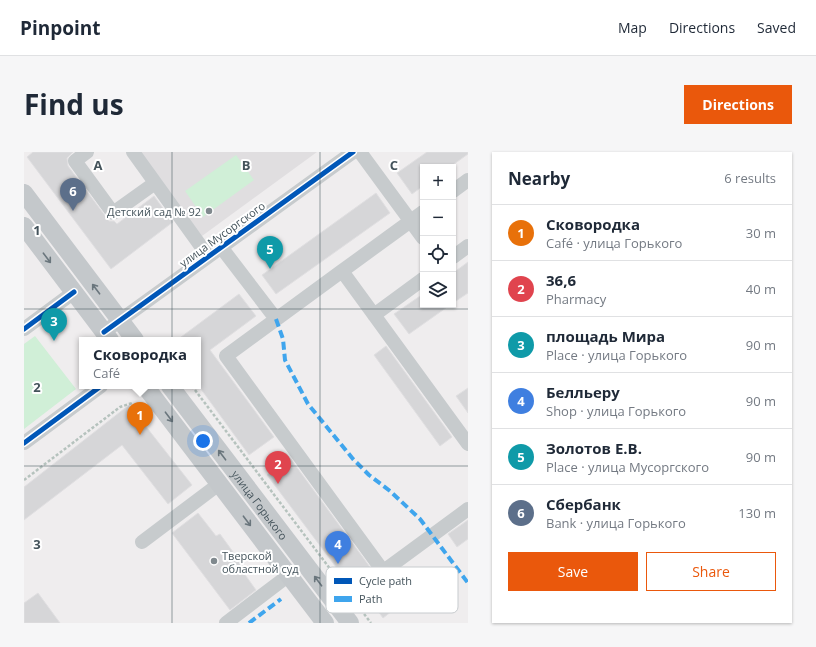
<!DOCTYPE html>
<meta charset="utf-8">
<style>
:root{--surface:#fff;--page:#f6f6f7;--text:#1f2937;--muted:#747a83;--line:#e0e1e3;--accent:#ea580c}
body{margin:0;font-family:"Open Sans",sans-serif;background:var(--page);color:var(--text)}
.controls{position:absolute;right:12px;top:12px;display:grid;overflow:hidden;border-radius:0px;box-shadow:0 1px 3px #0004}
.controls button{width:36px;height:36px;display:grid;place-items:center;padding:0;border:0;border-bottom:1px solid var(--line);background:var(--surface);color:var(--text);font:20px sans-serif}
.you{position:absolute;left:179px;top:289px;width:14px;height:14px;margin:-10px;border:3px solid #fff;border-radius:50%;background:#1a73e8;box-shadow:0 0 0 6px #1a73e833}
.badge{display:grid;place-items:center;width:26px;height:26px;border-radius:50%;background:var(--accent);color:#fff;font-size:13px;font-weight:700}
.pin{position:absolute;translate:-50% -33px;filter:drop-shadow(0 1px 2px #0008)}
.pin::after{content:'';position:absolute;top:21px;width:14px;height:12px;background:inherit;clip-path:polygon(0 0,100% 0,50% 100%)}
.popup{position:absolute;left:55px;top:185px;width:122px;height:52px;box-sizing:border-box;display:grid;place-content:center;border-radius:0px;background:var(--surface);filter:drop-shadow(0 1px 3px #0005);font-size:13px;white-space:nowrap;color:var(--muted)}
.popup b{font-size:15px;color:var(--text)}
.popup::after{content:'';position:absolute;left:50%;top:100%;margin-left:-8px;border:8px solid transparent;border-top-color:var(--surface)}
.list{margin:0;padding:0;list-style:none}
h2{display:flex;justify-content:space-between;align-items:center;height:52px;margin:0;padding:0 16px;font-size:17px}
h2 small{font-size:13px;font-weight:400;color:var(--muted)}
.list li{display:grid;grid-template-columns:26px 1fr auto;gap:12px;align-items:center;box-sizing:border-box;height:56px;padding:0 16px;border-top:1px solid var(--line)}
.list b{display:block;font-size:15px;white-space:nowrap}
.list p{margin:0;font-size:13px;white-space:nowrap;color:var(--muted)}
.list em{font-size:13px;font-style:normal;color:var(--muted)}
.actions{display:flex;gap:8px;padding:12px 16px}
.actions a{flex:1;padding:9px 0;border:1px solid var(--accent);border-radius:0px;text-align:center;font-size:14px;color:var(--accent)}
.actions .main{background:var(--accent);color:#fff}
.icon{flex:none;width:22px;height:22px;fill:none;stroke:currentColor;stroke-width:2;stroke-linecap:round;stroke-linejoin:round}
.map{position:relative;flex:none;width:444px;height:471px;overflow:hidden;border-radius:0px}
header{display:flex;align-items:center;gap:24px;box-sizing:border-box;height:56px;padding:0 20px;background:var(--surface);border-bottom:1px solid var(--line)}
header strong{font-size:19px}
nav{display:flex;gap:22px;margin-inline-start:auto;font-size:14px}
.intro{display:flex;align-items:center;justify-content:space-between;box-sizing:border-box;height:96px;padding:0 24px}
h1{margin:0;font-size:28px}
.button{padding:10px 18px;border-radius:0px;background:var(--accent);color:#fff;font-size:14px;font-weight:700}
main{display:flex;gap:24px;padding:0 24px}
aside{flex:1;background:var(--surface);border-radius:0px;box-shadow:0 1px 3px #0004}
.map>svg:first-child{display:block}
.education{fill:#e0dee0}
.green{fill:#d0efd7}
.building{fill:#d6d6d8;stroke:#e0dfe1}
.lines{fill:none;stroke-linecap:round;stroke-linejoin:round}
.path{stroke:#b5c2bd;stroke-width:2.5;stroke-dasharray:3 2;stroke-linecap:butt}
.minor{stroke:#c7cbcd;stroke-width:14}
.major{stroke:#c4c8cb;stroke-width:18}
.quiet{stroke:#3fa5ed;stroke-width:4;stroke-dasharray:8 4;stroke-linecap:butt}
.cycleway-casing{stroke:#fff;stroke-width:8}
.cycleway{stroke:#0057b8;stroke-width:5}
.oneway{stroke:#6a767d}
.grid{fill:none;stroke:#44535b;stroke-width:1;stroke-opacity:0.55}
.poi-dot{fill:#80898e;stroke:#fff;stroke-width:1.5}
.labels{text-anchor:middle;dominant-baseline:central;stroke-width:4;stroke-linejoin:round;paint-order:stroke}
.poi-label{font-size:11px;fill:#44535b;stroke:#fff;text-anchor:end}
.street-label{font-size:11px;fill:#44535b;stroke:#fff}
.key{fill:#fff;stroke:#c7cbce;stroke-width:1}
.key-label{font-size:11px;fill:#44535b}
.grid-label{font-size:13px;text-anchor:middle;font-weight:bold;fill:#44535b;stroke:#fff;stroke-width:4;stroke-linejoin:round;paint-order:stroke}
</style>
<header>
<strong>Pinpoint</strong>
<nav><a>Map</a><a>Directions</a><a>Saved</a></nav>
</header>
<div class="intro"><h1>Find us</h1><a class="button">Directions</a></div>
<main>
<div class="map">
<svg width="444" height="471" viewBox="0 0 444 471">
<rect width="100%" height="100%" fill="#efedee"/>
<path class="education" d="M113 0H293L178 84Z"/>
<path class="green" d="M212 3 230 28 179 65 161 39Z
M11 184 52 237 0 277V192Z"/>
<path class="building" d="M9 0H49L43 6 44 14 85 69H90L93 72 130 44 149 70 87 117 3 5Z
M403 0H444V2L426 15H399V34L388 42 373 21Z
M352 41 366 61 252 142 238 123Z
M444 110V141L429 151V121Z
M215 142 232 164 186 198 250 285 225 303 174 233V188H153Z
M399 142V153H426L385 182 370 162Z
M362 194 428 285 416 294 350 203Z
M444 236V261L432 244Z
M105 253 168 333 144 352 98 293 0 368V335Z
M266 306 346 415 324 431 243 323Z
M174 361 192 384 196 382 220 415 217 417 232 438 206 458 148 381Z
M444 368V387L433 395 424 382Z
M14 441 36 471H0V451Z
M360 449 368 459 359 466 351 455Z"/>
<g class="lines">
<path class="path" d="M168 234 319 434
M0 328 96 255 108 251
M334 454 347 471"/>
<path class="minor" d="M63 0 51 9 89 61 131 31
M109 0 184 104
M336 0 399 86
M429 39 444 28
M399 60 318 119 444 292
M197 95 252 167
M429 105 444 94
M318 119 202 204 359 419
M350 163 399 127
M0 177 50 140
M80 180 329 0
M0 291 77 234
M118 390 195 332
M312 454 444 357
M202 471 265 423"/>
<g class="major">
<path d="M0 41 111 188"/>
<path d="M0 74 86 188"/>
<path d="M121 234 301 471"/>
<path id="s1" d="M146 234 326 471"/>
</g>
<path class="quiet" d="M252 167 259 187 261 208 284 252 329 307 345 323 366 339 396 367 444 431
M225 471 257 447"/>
<defs>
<path id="cycleway" d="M0 177 50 140
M80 180 329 0
M0 291 77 234"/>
</defs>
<use href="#cycleway" class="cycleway-casing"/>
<use href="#cycleway" class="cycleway"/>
</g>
<defs><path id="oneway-shaft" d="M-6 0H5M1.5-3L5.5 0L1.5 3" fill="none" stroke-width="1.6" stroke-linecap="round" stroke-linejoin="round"/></defs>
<g class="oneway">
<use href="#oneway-shaft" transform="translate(23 106) rotate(53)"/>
<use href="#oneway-shaft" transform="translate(72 137) rotate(-127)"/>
<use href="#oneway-shaft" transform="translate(145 265) rotate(53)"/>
<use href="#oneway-shaft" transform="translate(198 303) rotate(-127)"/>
<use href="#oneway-shaft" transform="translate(223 369) rotate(53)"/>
<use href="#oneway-shaft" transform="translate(294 429) rotate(-127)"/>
</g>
<path class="grid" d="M148 0V471M296 0V471M0 157H444M0 314H444"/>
<g class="poi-dot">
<circle cx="185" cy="59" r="4"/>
<circle cx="190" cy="409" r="4"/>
</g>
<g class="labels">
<g class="poi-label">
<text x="177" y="59">Детский сад № 92</text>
<text x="198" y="403" text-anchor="start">Тверской<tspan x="198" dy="13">областной суд</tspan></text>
</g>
<g class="street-label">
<text transform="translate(198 82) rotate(-36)">улица Мусоргского</text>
<text stroke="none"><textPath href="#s1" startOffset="149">улица Горького</textPath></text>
</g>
</g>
<rect x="302" y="415" width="132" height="46" rx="6" class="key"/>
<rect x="310" y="426" width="18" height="6" fill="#0057b8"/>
<rect x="310" y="444" width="18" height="6" fill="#3fa5ed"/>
<g class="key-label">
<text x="335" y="433">Cycle path</text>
<text x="335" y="451">Path</text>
</g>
<g class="grid-label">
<text x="74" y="18">A</text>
<text x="222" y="18">B</text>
<text x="370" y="18">C</text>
<text x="13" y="83">1</text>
<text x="13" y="240">2</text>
<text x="13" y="397">3</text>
</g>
</svg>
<div class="controls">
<button>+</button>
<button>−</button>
<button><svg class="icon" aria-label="locate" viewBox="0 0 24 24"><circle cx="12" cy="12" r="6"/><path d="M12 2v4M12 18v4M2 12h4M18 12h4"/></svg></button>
<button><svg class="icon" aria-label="layers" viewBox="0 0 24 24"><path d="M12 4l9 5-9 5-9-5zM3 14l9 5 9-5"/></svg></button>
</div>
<div class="you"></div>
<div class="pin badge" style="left:116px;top:283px;background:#e8710a">1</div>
<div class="popup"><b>Сковородка</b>Café</div>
<div class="pin badge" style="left:254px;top:332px;background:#e0444e">2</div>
<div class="pin badge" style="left:30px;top:189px;background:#0f9aa8">3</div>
<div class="pin badge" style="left:314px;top:412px;background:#3f7fe0">4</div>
<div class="pin badge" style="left:246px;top:117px;background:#0f9aa8">5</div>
<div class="pin badge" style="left:49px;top:59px;background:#5c6f8a">6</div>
</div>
<aside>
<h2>Nearby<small>6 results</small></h2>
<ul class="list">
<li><span class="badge" style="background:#e8710a">1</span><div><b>Сковородка</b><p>Café · улица Горького</p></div><em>30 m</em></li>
<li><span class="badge" style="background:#e0444e">2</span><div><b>36,6</b><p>Pharmacy</p></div><em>40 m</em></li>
<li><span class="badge" style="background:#0f9aa8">3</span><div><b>площадь Мира</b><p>Place · улица Горького</p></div><em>90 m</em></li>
<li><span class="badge" style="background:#3f7fe0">4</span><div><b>Белльеру</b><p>Shop · улица Горького</p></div><em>90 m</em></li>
<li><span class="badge" style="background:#0f9aa8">5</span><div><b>Золотов Е.В.</b><p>Place · улица Мусоргского</p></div><em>90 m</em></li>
<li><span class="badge" style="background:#5c6f8a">6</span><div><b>Сбербанк</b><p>Bank · улица Горького</p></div><em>130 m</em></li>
</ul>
<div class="actions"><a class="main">Save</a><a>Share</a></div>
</aside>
</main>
